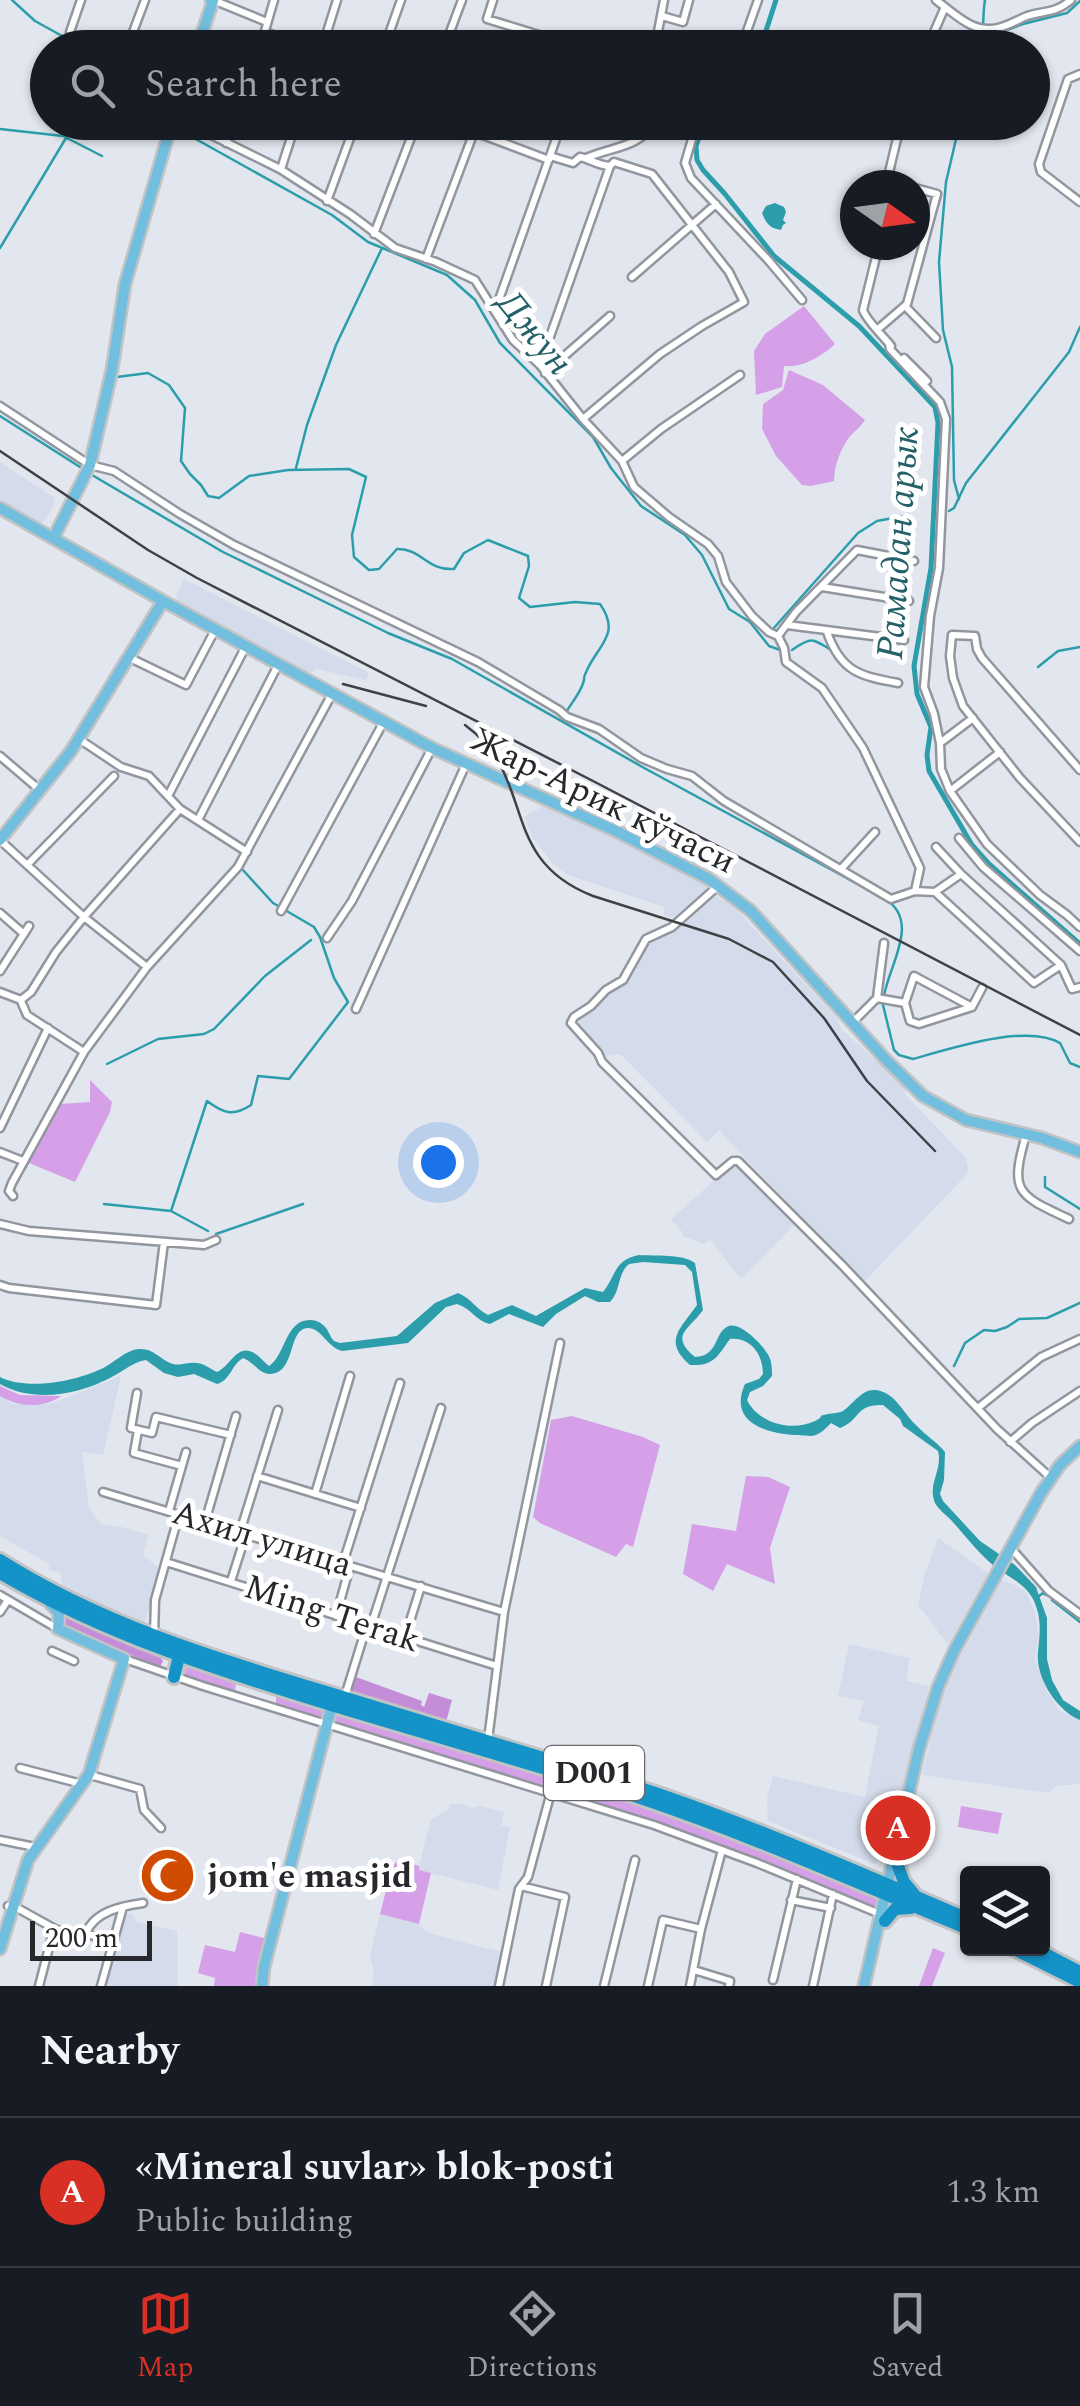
<!DOCTYPE html>
<meta charset="utf-8">
<style>
:root{--surface:#171b24;--page:#242831;--text:#f1f3f6;--muted:#9ea1a6;--line:#363941;--accent:#d93025}
body{margin:0;font-family:Spectral,serif;background:var(--page);color:var(--text)}
.controls{position:absolute;right:30px;bottom:30px;display:grid;overflow:hidden;border-radius:10px;box-shadow:0 2px 8px #0004}
.controls button{width:90px;height:90px;display:grid;place-items:center;padding:0;border:0;border-bottom:2px solid var(--line);background:var(--surface);color:var(--text);font:50px sans-serif}
.compass{position:absolute;left:840px;top:170px;width:90px;height:90px;border-radius:50%;background:var(--surface);box-shadow:0 2px 8px #0004;rotate:104deg}
.scale{position:absolute;left:30px;bottom:25px;width:122px;box-sizing:border-box;padding-left:10px;border:5px solid #26282b;border-top:0;font-size:28px;line-height:35px;white-space:nowrap;color:#26282b;-webkit-text-stroke:8px #fff;paint-order:stroke}
.you{position:absolute;left:438px;top:1162px;width:35px;height:35px;margin:-25px;border:8px solid #fff;border-radius:50%;background:#1a73e8;box-shadow:0 0 0 15px #1a73e833}
.badge{display:grid;place-items:center;width:65px;height:65px;border-radius:50%;background:var(--accent);color:#fff;font-size:32px;font-weight:700}
.pin{position:absolute;translate:-50% -50%;border:5px solid #fff;box-shadow:0 2px 10px #0006}
.list{margin:0;padding:0;list-style:none}
h2{display:flex;justify-content:space-between;align-items:center;height:130px;margin:0;padding:0 40px;font-size:42px}
h2 small{font-size:32px;font-weight:400;color:var(--muted)}
.list li{display:grid;grid-template-columns:65px 1fr auto;gap:30px;align-items:center;box-sizing:border-box;height:150px;padding:0 40px;border-top:2px solid var(--line)}
.list b{display:block;font-size:38px;white-space:nowrap}
.list p{margin:0;font-size:32px;white-space:nowrap;color:var(--muted)}
.list em{font-size:32px;font-style:normal;color:var(--muted)}
.icon{flex:none;width:55px;height:55px;fill:none;stroke:currentColor;stroke-width:2;stroke-linecap:round;stroke-linejoin:round}
.map{position:relative;flex:none;width:1080px;height:1986px;overflow:hidden}
.search{position:absolute;background:var(--surface);box-shadow:0 2px 8px #0004;left:30px;right:30px;top:30px;height:110px;display:flex;align-items:center;gap:25px;box-sizing:border-box;padding:0 35px;border-radius:55px;color:var(--muted);font-size:38px}
.sheet{height:280px;background:var(--surface)}
nav{display:flex;justify-content:space-around;align-items:center;box-sizing:border-box;height:140px;border-top:2px solid var(--line);background:var(--surface);font-size:28px;color:var(--muted)}
nav a{display:grid;justify-items:center;gap:5px}
nav .on{color:var(--accent)}
.map>svg:first-child{display:block}
.built{fill:#d4dceb}
.green{fill:#d5a0e7}
.forest{fill:#c58cd8}
.water{fill:#2c9eab}
.lines{fill:none;stroke-linecap:round;stroke-linejoin:round}
.stream{stroke:#2c9eab;stroke-width:2.5}
.canal{stroke:#2c9eab;stroke-width:5}
.minor-casing{stroke:#92969e;stroke-width:11}
.major-casing{stroke:#c2c3c4;stroke-width:15}
.highway-casing{stroke:#c2c3c4;stroke-width:18}
.minor{stroke:#fff;stroke-width:6}
.major{stroke:#72bede;stroke-width:10}
.highway{stroke:#1493c8;stroke-width:12}
.rail{stroke:#3f4145;stroke-width:2.5}
.labels{text-anchor:middle;dominant-baseline:central;stroke-width:10;stroke-linejoin:round;paint-order:stroke}
.shield{fill:#fff;stroke:#67686b;stroke-width:2.5}
.shield-label{font-size:32px;font-weight:bold;fill:#26282b}
.street-label{font-size:35px;fill:#26282b;stroke:#fff}
.poi-label{font-size:35px;font-weight:bold;fill:#26282b;stroke:#fff;text-anchor:start}
.water-label{font-size:38px;font-style:italic;fill:#246067;stroke:#fff}
</style>
<div class="map">
<svg width="1080" height="1986" viewBox="0 0 1080 1986">
<rect width="100%" height="100%" fill="#e2e6ee"/>
<path class="built" d="M0 462 55 498 52 509 41 525 0 502Z
M184 579 369 673 366 680 316 669 309 674 176 601 177 593Z
M543 806 637 847 691 876 696 875 713 886 677 920 664 915V907L568 875 553 864 533 838 524 817Z
M712 893 734 907 837 1018 842 1030 907 1088 904 1093 965 1157 969 1172 863 1283 719 1130 707 1142 620 1054 605 1056 576 1019 607 991 623 980 648 939 674 927Z
M735 1162 795 1224 741 1279 710 1240 704 1244 682 1236 683 1233 671 1219Z
M121 1376 103 1455 82 1452 89 1508 101 1524 122 1527 148 1535 143 1555 159 1568 145 1623 68 1591 61 1582V1573L49 1570V1564L0 1536V1396L13 1404H50Z
M938 1538 988 1573 948 1645 918 1605 925 1573Z
M1001 1580 1013 1584 1026 1592 1035 1612 1039 1635 1035 1658 1046 1690 1059 1710 1080 1721V1784L1056 1786 1049 1793 922 1775 942 1691Z
M849 1644 910 1658 906 1681 929 1686 900 1814 894 1824 885 1854 875 1864 768 1821 767 1798 773 1776 865 1797 879 1726 858 1720 864 1701 838 1696Z
M450 1804H461L475 1808 479 1806 504 1812 501 1825 510 1827 498 1890 418 1870 431 1819 448 1810Z
M132 1913 137 1922 177 1931 178 1986H103L122 1917Z
M380 1914 419 1924 428 1933 505 1953 497 1986H372L374 1970 370 1956Z"/>
<path class="green" d="M804 306 835 344C821 357 802 368 784 366L782 387 756 395 754 351 765 334Z
M789 370 823 385 865 420C860 428 853 432 848 439 840 450 834 467 834 481L811 486 802 485 776 456 762 429 763 404 783 390Z
M90 1080 112 1102 110 1112 75 1182 29 1163 44 1129 60 1104 90 1102Z
M0 1386 20 1395 61 1396C44 1409 18 1407 0 1396Z
M572 1416 643 1437 660 1445 633 1547 626 1544 616 1557 540 1523 533 1517 551 1420Z
M746 1476 768 1477 790 1487 770 1548 775 1584 727 1564 713 1591 683 1574 692 1524 736 1531Z
M189 1667 236 1682 235 1691 232 1693 184 1678 185 1669Z
M279 1696 323 1709 322 1717 276 1706V1697Z
M335 1712 558 1779 548 1788 335 1723 333 1719Z
M566 1780 676 1816 822 1873 873 1897 880 1903 879 1909 731 1850 559 1791Z
M961 1806 1002 1813 998 1834 958 1827Z
M398 1860 419 1866V1870L431 1873 419 1924 380 1914 392 1867Z
M240 1932 268 1939 258 1986H214L215 1978 198 1973 205 1945 235 1952Z
M933 1948 945 1953 932 1986H919Z"/>
<path class="forest" d="M66 1615 158 1654 163 1661 160 1667 67 1628 63 1621Z
M356 1677 422 1701 421 1705 424 1707 429 1693 452 1700 446 1722 351 1691Z"/>
<path class="water" d="M775 203 784 207 786 212 783 220 786 223 783 225 781 230C769 228 766 223 762 213L766 206Z
M639 1255C655 1256 683 1254 695 1263L703 1310C689 1330 669 1335 695 1357 720 1356 713 1332 729 1326 740 1322 762 1344 767 1353 772 1360 772 1368 772 1376L763 1386 750 1392 747 1400C758 1423 792 1432 815 1421 827 1415 814 1417 828 1414 833 1413 839 1413 843 1411 856 1402 864 1384 883 1392 897 1397 905 1415 916 1425 925 1435 936 1441 945 1452L944 1480 940 1494 943 1501 980 1541 1015 1565 1036 1587 1047 1618V1659L1052 1680 1063 1700 1080 1711V1720C1057 1711 1035 1677 1038 1652 1040 1632 1042 1618 1033 1599 1023 1581 1008 1578 993 1565 977 1552 965 1535 951 1520 945 1514 939 1510 935 1503 927 1484 943 1470 938 1451L903 1426 900 1419 883 1405C855 1404 861 1420 840 1428L831 1423C825 1429 820 1435 811 1436 810 1436 797 1435 795 1435 765 1433 728 1422 745 1384L759 1379 763 1374C763 1355 751 1337 730 1339 717 1357 714 1366 690 1365 662 1341 681 1328 697 1305L692 1272 685 1265 643 1262 629 1264C617 1274 621 1291 610 1302H598L585 1296 556 1314 543 1327 509 1314 490 1324C476 1321 471 1308 457 1304L446 1307 408 1343 342 1351C327 1347 322 1329 309 1328 287 1327 297 1373 270 1374 259 1374 254 1362 243 1358 231 1365 231 1380 217 1384L194 1374 178 1377 164 1373 146 1360C133 1362 122 1372 110 1378 77 1395 34 1403 0 1384V1377C27 1391 79 1381 105 1367 116 1361 126 1350 139 1349 154 1348 160 1360 173 1364 181 1366 188 1362 196 1363 204 1363 210 1369 217 1372 231 1366 238 1340 257 1355 261 1358 265 1363 269 1366 286 1355 285 1319 311 1320 316 1320 322 1323 325 1327 329 1331 330 1337 334 1341L340 1343 397 1336 435 1303 458 1293C471 1298 476 1309 488 1315L512 1305 536 1316 585 1288 603 1292C617 1274 614 1260 639 1255Z"/>
<g class="lines">
<path class="stream" d="M12 0 35 21 64 37 73 48
M983 39 1023 24 1067 13 1080 1
M979 48C985 35 982 16 985 0
M176 128 332 215 368 242 447 275 475 300 500 343 593 437 611 468 641 506 685 535 702 555 729 609 750 622 769 646 783 651
M0 129 63 136 102 156
M0 248 66 138
M117 377 148 373 169 385 185 408 181 461 190 474 201 485 208 496 219 498 249 476 288 470 349 469 366 477 352 535 354 557 369 570 379 569 397 549C421 548 427 571 454 569L464 553 488 540 528 556 529 566 519 598 530 607 575 602 600 604C621 634 599 644 587 670 581 683 587 673 582 686 578 696 570 705 565 714
M0 416 80 467
M296 468 307 425 336 345 382 248
M92 475 223 552 388 633 452 659 646 769 878 895
M959 499 954 480 952 367 943 330 939 262 946 182 960 122
M949 511 954 508 966 483 1069 352 1080 327
M773 629 858 533 877 521 909 515
M792 650C811 637 812 638 831 650
M1038 667 1058 651 1080 647
M884 996C889 965 921 921 885 899
M883 1005 894 1050 899 1055 913 1059C949 1049 1027 1023 1060 1043L1070 1063 1080 1067
M107 1064 158 1039 204 1034 214 1029 265 976 311 940
M1045 1177V1187L1080 1209
M104 1204 171 1211 208 1231
M171 1211 207 1101C223 1113 233 1117 251 1105L258 1076 289 1079 348 1002 334 978 320 937 314 927 273 903 242 869
M216 1234 303 1204
M954 1366 965 1343 984 1330 995 1331 1007 1327 1019 1319 1047 1318 1080 1303
M1039 1596 1043 1593 1046 1595
M1052 1600 1080 1622"/>
<path class="canal" d="M757 48 763 40 776 0
M704 122 696 146 697 160 703 170 725 194 774 256 859 326 935 407 938 423 931 568 914 666 917 694 931 727 927 755 929 771 972 845 989 864 1080 944"/>
<defs>
<path id="minor" d="M213 0 267 22
M493 0 487 19 581 48
M664 0 656 42 670 48
M936 0C955 14 973 34 998 28 1008 26 1017 20 1027 16 1046 10 1054 14 1071 0
M662 16 683 22 689 0
M70 32 81 0
M265 32 307 48
M127 48 145 0
M260 48 274 0
M322 48 337 0
M384 48 401 0
M444 48 462 0
M528 48 533 34
M741 48 758 0
M927 48 945 7
M1080 74 1068 79 1039 164 1041 172 1080 202
M185 122 280 169 350 214 395 248 436 262 475 280 513 340 540 365 583 419 622 461 634 487 669 517 708 544 718 556 726 582 752 616 769 632 778 636 784 648 786 662 822 688 863 748 920 868 915 891
M448 122 549 160
M697 122 685 163 691 178 769 261 802 300
M496 140 502 122
M226 143 233 122
M550 156 573 163 580 157C590 159 599 166 610 166L614 162 652 174 729 272 744 302 702 326 660 354 583 419
M586 158C617 145 632 150 659 122
M281 169 296 122
M887 179 906 185
M886 185 901 122
M327 201 356 122
M374 234 417 122
M879 245 863 310C866 320 884 337 891 346
M426 259 474 132
M632 277 716 204
M905 306 936 338
M496 308 562 122
M878 329 907 304 937 194 915 188
M889 344 890 349 940 402 946 419 939 568 930 616 924 687 934 714 940 743 941 769 950 791 987 844 1040 895 1067 915 1080 927
M904 358 927 381
M540 365 610 166
M545 373 610 316
M0 406 90 465 114 471 180 514 234 545 478 662 559 710 567 717 599 729 641 758 667 769 692 776 724 801 891 899 915 891 935 892 1034 983 1061 965
M622 461 661 429 740 375
M822 587 909 601
M787 625 904 640
M827 632C841 672 860 676 898 683
M778 636 796 612 857 550 914 561
M128 657 186 685 215 630
M79 739 121 767 149 776 180 809 247 852
M940 743 973 718
M0 756 41 791
M1080 770 982 658 977 649 975 636 952 635 950 656 953 678 963 706 1020 778 1080 842
M950 791 1000 752
M168 796 246 646
M198 820 278 665
M959 838 983 867 1080 951
M1 841 84 917 147 967
M936 847 961 874 1061 965 1072 989 1080 987
M28 864 114 776
M841 869 875 832
M718 886 672 927 646 939 623 980 606 990 591 1006 574 1017 571 1023 598 1053 602 1062 716 1175 733 1161H738L842 1265 997 1429 1050 1477
M935 892 961 874
M281 911 383 723
M0 913 24 934
M327 938 352 901 432 748
M0 971 29 926
M0 992 21 1000 31 992 56 952 84 917 180 809
M877 998 905 1003 910 1021 919 1024 972 1007 982 988
M21 1001 27 1015 84 1052
M905 1003 914 976 972 1007
M356 1009 466 764
M852 1023 877 998 884 943
M0 1128 48 1028
M1026 1135C1009 1193 1018 1195 1069 1219
M0 1152 23 1161
M13 1196 9 1191 12 1183 84 1052 147 967 238 867 332 694
M0 1224 29 1231 204 1245 216 1240
M0 1285 9 1288 156 1305 164 1242
M137 1393 131 1428 152 1433 156 1417 231 1435
M978 1408 1041 1357 1080 1339
M138 1430 134 1453 182 1466
M1010 1442 1032 1423 1080 1391
M257 1476 361 1508
M103 1492 504 1612
M315 1494 350 1376
M169 1511 186 1452
M205 1522 236 1416
M240 1532 278 1410
M1011 1548 1049 1591 1080 1614
M166 1562 497 1666
M343 1563 400 1383
M231 1581 246 1534
M0 1595 58 1629
M0 1612 8 1600
M336 1616 350 1566
M371 1626 441 1408
M154 1636 155 1600 179 1514
M405 1637 421 1586
M52 1651 74 1661
M125 1659 203 1686 654 1825 757 1863 880 1914
M345 1696 367 1625
M488 1740 504 1612 560 1343
M20 1768 82 1784
M90 1775 140 1789 144 1810 161 1828
M0 1840 35 1847
M521 1886 565 1897 546 1986
M791 1900 831 1908
M8 1906 19 1909 57 1930
M86 1933 112 1943
M694 1970 730 1981 729 1986
M773 1980 797 1879
M39 1986 52 1936 57 1930 73 1933H86C95 1911 122 1906 143 1903
M101 1986 123 1907
M499 1986 519 1889 528 1877 551 1792 563 1776
M604 1986 635 1860
M648 1986 663 1920 701 1929
M690 1986 701 1929 722 1850
M813 1986 833 1894"/>
<path id="major" d="M197 48 213 1 211 0
M0 508 163 601 432 748 618 832 709 879 751 911 887 1061 923 1096 966 1120 1042 1138 1080 1152
M54 537 90 465 112 370 125 284 172 122
M0 840 71 751 163 601
M0 1949 28 1860 89 1774 124 1659 58 1629 59 1613 48 1601
M262 1986 264 1967 332 1705
M864 1986 919 1749 938 1687 954 1651 1041 1493 1060 1465 1080 1446"/>
<path id="highway" d="M0 1560C100 1623 210 1657 323 1691 415 1719 507 1747 599 1775 726 1813 846 1867 968 1919
M0 1573C103 1634 217 1670 331 1705 420 1732 510 1758 600 1785 726 1824 846 1878 968 1929
M174 1677 179 1656
M898 1866 904 1882 914 1894
M885 1921 895 1909 911 1908
M1012 1948 1080 1982
M1034 1948 1080 1972"/>
</defs>
<use href="#minor" class="minor-casing"/>
<use href="#major" class="major-casing"/>
<use href="#highway" class="highway-casing"/>
<use href="#minor" class="minor"/>
<use href="#major" class="major"/>
<use href="#highway" class="highway"/>
<path class="rail" d="M0 451 148 550 197 578 593 781 1080 1035
M343 684 426 706
M465 725C538 778 496 858 593 896L729 939 773 962 824 1018 867 1081 935 1151
M505 745 534 768 594 799"/>
</g>
<defs>
<symbol id="mosque-disc" viewBox="-11 -11 22 22"><circle r="9.5" fill="#d04c02" stroke="#fff"/><path d="M3.5-4.9A6 6 0 1 0 3.5 4.9A5 5 0 1 1 3.5-4.9Z" fill="#fff"/></symbol>
</defs>
<g fill-rule="evenodd">
<use href="#mosque-disc" x="136" y="1844" width="63" height="63"/>
</g>
<g class="labels">
<rect class="shield" x="544" y="1746" width="100" height="54" rx="8"/>
<g class="shield-label">
<text x="594" y="1773">D001</text>
</g>
<g class="street-label">
<text transform="translate(603 801) rotate(26)">Жар-Арик кўчаси</text>
<text transform="translate(262 1539) rotate(17)">Ахил улица</text>
<text transform="translate(332 1614) rotate(18)">Ming Terak</text>
</g>
<g class="poi-label">
<text x="207" y="1876">jom'e masjid</text>
</g>
<g class="water-label">
<text transform="translate(534 333) rotate(51)">Джун</text>
<text transform="translate(899 543) rotate(-86)">Рамадан арык</text>
</g>
</g>
</svg>
<div class="controls">
<button><svg class="icon" aria-label="layers" viewBox="0 0 24 24"><path d="M12 4l9 5-9 5-9-5zM3 14l9 5 9-5"/></svg></button>
</div>
<svg class="compass" viewBox="-18 -18 36 36"><path d="M0-13l5 13h-10z" fill="#e53935"/><path d="M0 13l5-13h-10z" fill="#9ea1a6"/></svg>
<div class="scale">200 m</div>
<div class="you"></div>
<div class="pin badge" style="left:898px;top:1828px">A</div>
<div class="search"><svg class="icon" aria-label="search" viewBox="0 0 24 24"><circle cx="10" cy="10" r="6"/><path d="M15 15l6 6"/></svg>Search here</div>
</div>
<section class="sheet">
<h2>Nearby<small></small></h2>
<ul class="list">
<li><span class="badge">A</span><div><b>«Mineral suvlar» blok-posti</b><p>Public building</p></div><em>1.3 km</em></li>
</ul>
</section>
<nav>
<a class="on"><svg class="icon" aria-label="map" viewBox="0 0 24 24"><path d="M3 6l6-2 6 2 6-2v14l-6 2-6-2-6 2zM9 4v14M15 6v14"/></svg>Map</a>
<a><svg class="icon" aria-label="directions" viewBox="0 0 24 24"><path d="M12 3l9 9-9 9-9-9zM9 14v-3h6M13 9l2 2-2 2"/></svg>Directions</a>
<a><svg class="icon" aria-label="saved" viewBox="0 0 24 24"><path d="M7 4h10v16l-5-4-5 4z"/></svg>Saved</a>
</nav>
